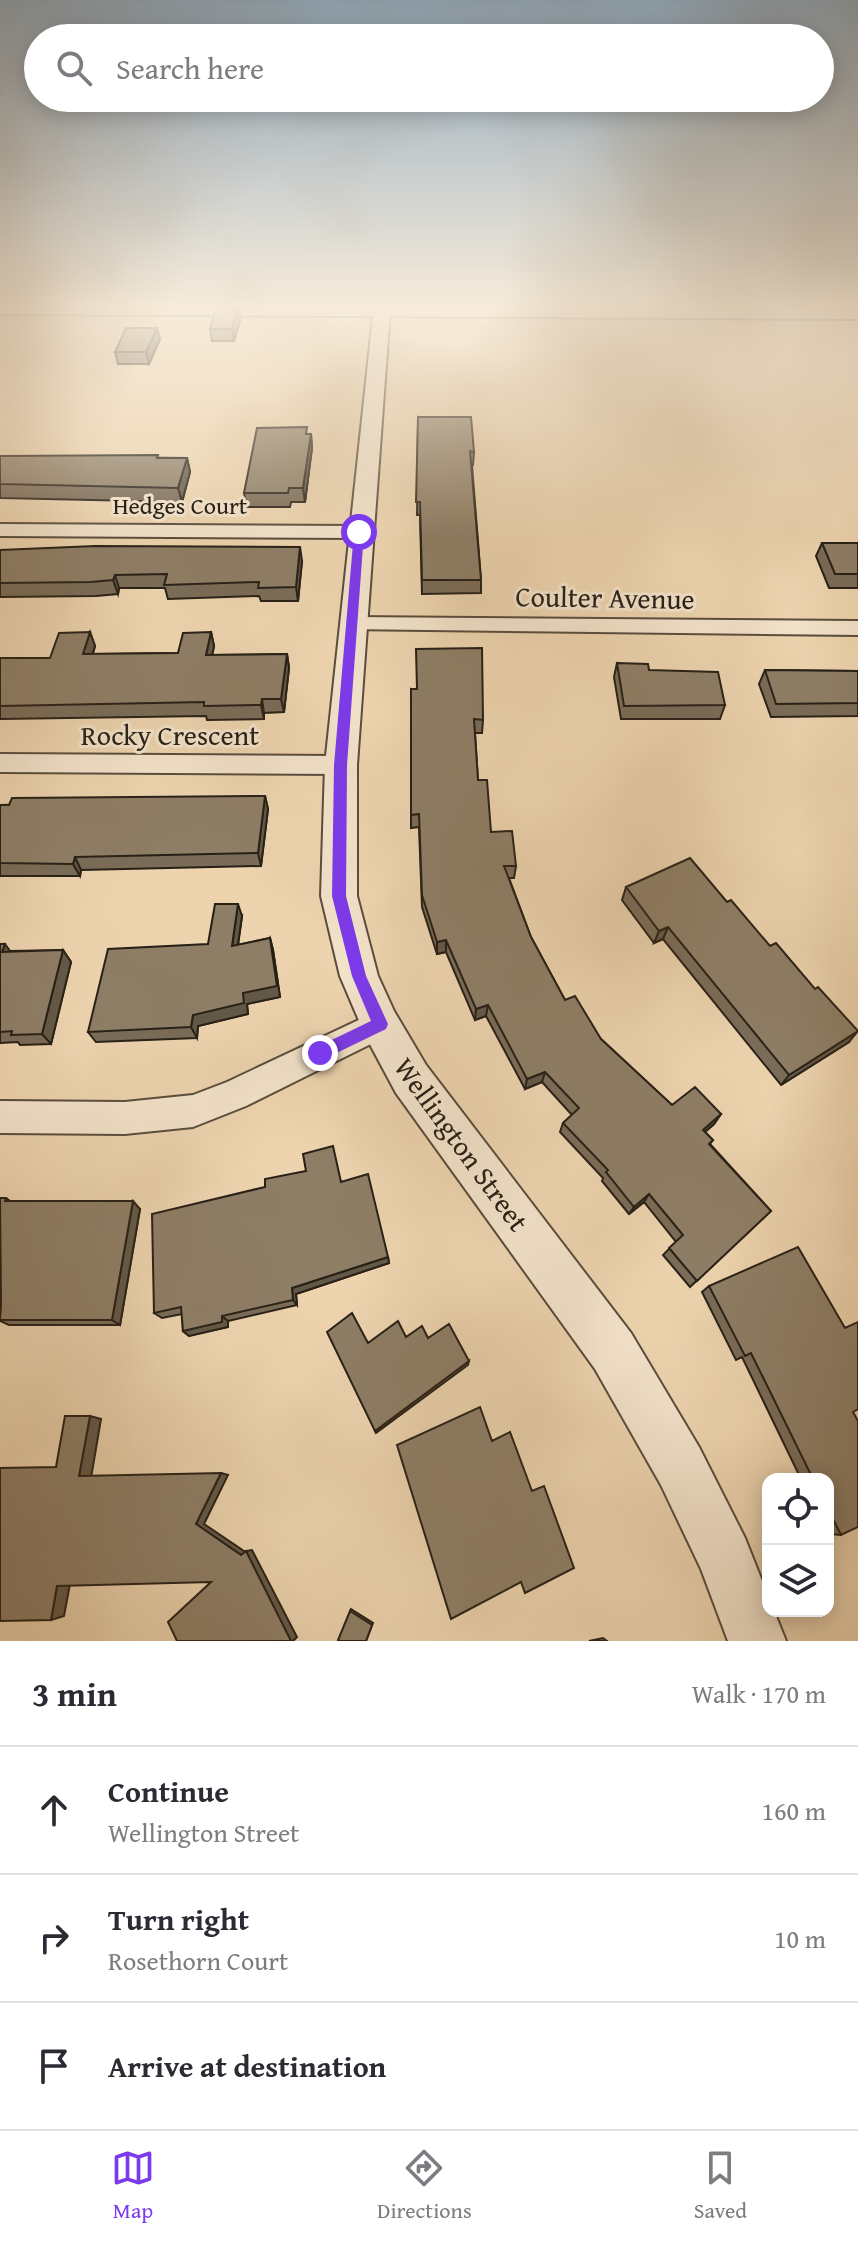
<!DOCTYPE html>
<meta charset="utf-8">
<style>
:root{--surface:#fff;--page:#f2f2f3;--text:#2b2b33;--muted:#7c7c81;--line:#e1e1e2;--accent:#7c3aed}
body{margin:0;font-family:"Gentium Book Plus",serif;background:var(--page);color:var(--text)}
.controls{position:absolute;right:24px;bottom:24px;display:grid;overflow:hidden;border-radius:16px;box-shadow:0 4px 20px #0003}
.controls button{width:72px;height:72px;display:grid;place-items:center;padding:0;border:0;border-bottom:2px solid var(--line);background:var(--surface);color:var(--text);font:40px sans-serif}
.stop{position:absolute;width:24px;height:24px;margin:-18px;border:6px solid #7c3aed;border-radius:50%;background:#fff}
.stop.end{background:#7c3aed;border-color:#fff;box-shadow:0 2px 8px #0008}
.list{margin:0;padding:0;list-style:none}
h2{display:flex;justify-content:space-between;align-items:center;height:104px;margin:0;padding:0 32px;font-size:34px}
h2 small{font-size:26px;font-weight:400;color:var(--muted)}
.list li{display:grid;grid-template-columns:52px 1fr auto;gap:24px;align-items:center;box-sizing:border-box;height:128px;padding:0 32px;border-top:2px solid var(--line)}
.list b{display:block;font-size:30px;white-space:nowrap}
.list p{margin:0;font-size:26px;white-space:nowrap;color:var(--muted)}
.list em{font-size:26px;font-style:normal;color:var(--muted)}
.icon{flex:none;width:44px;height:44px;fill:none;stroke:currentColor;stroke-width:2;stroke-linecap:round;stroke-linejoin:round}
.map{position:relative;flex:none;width:858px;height:1641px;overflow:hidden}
.search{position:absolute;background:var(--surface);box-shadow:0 4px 20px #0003;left:24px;right:24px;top:24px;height:88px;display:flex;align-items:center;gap:20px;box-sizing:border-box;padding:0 28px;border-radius:44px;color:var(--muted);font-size:30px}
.sheet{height:488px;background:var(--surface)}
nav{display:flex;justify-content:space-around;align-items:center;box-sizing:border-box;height:112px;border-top:2px solid var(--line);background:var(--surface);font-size:22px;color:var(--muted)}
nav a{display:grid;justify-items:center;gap:4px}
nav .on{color:var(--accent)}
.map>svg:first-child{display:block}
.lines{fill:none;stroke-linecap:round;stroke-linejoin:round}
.minor-casing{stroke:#594d3d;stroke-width:4}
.tertiary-casing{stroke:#594d3d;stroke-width:4}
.secondary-casing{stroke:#282017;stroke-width:4}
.minor{fill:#f3e3cb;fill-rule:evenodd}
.tertiary{fill:#f3e3cb;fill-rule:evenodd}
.secondary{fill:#f3e3cb;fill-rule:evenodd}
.wall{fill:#7a6c58;stroke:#282017;stroke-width:2}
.shaded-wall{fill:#635847;stroke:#282017;stroke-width:2}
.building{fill:#8e7e66;stroke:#282017;stroke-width:2}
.route{fill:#7c3aed}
.labels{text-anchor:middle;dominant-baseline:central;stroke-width:6;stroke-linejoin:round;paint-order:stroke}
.far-street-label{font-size:24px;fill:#282017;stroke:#f3e3cb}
.street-label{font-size:28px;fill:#282017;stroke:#f3e3cb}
</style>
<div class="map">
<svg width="858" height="1641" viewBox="0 0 858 1641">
<rect width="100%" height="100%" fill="#edd4af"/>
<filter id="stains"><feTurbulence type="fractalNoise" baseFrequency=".0025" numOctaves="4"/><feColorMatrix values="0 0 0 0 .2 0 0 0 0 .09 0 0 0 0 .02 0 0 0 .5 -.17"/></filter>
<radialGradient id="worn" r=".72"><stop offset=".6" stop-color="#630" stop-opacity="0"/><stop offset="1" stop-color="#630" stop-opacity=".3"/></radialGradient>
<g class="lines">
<defs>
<path id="minor" d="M0 524 359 526 369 532 359 538 0 536Z
M352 617 858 621V635L344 629 341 624 344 619Z
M0 754 341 756 350 758 353 765 350 772 341 774 0 772Z
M380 1010 391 1014 395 1024 391 1034 246 1106 193 1127 125 1134 0 1133V1101L125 1102 193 1095 227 1082Z"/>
<path id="tertiary" d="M374 307H388L390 310 357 765V896L378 976 394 1011 426 1065 631 1333 699 1447 745 1538 768 1596V1611H774L786 1641H728L701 1569 661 1485 595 1369 396 1093 366 1037 340 976 321 896 325 765Z"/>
<path id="secondary" d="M0 307H858V319L0 314Z"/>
</defs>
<use href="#minor" class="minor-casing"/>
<use href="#tertiary" class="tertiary-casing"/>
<use href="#secondary" class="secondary-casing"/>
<use href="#minor" class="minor"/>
<use href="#tertiary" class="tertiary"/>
<use href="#secondary" class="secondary"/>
</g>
<path class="wall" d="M241 318 234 341H212L210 329Z
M160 339 149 364H118L115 352Z
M418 417 474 452 473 465H472L481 580V593L422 594 420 515H417Z
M308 434H311L312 448 305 502H291L290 507H247L244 493Z
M0 456 187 458 190 472 182 502 0 498Z
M822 543H858V588H829L816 556Z
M0 550 302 561 298 601H261L259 596 168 599 165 588H119L118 594 96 596 0 597Z
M90 632 95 646 93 654 178 653 211 632 214 646 212 655 287 654 289 668 284 712 264 713V719L207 720 206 716 0 719V658H50Z
M617 663 649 670 725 705 720 719H621L614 677Z
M765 670 858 671V716L771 717 759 684Z
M411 689 483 720 482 733H475L478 780 491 832 516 866 514 878H509L531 937 565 1000 601 1039 672 1105 721 1114 714 1124 705 1132 713 1140 710 1144 771 1211 690 1287 663 1255 676 1242 644 1202 629 1214 602 1181 603 1178 560 1132 563 1123 572 1115 542 1082 525 1089 486 1016 475 1020 446 952 437 954 422 907 419 827 411 828Z
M265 796 268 809 261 866 81 870 80 876H0V805Z
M626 887 727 902 849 1042 781 1085 663 939 654 943 622 900Z
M242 916 238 945 270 938 273 950 280 997 247 1004 248 1014 198 1026 197 1038 96 1042 88 1032 208 944Z
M0 944 10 951 63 950 71 962 51 1044 20 1045 18 1042 0 1043Z
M342 1182 388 1257 389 1263 296 1294 297 1305 228 1321V1327L189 1336 183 1331 182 1314 162 1318 154 1313Z
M0 1198H6L10 1201 140 1209 120 1325H9L0 1321Z
M709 1286 853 1412 841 1535 829 1534 828 1533V1479H801L742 1357 736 1360 702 1292Z
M603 1638 607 1641H589Z"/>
<path class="shaded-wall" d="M239 307 241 318 234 341 232 329Z
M157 328 160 339 149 364 146 352Z
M311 434 312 448 305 502 303 488Z
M187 458 190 472 182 502 178 488Z
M300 547 302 561 298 601 296 587Z
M115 575 119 588 118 594 113 580Z
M90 632 95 646 88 668 83 654Z
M211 632 214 646 210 668 206 655Z
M287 654 289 668 284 712 281 699Z
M262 699 264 713V719L261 705Z
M265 796 268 809 261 866 258 853Z
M75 857 81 870 80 876 73 864Z
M238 904 242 916 236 958 232 946Z
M668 927 663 939 654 943 659 931Z
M270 938 273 950 280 997 247 1004 248 1014 198 1026 197 1038 191 1027 193 1015 243 993Z
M446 940V952L437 954V942Z
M5 944 13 955 2 952Z
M63 950 71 962 51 1044 42 1034Z
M488 1005 486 1016 475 1020 476 1009Z
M858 1031 849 1042 781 1085 789 1075Z
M545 1072 542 1082 525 1089 527 1079Z
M721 1114 714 1124 697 1139 703 1130Z
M649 1194 644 1202 629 1214 634 1207Z
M133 1201 140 1209 120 1325 112 1320Z
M388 1257 389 1263 296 1294 297 1305 293 1300 292 1288Z
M222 1316 228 1321V1327L189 1336 183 1331Z
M469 1361 468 1365 376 1433 375 1431Z
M90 1416 101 1419 91 1478 79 1476Z
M221 1473 228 1475 204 1524 247 1553 246 1551 252 1550 297 1637 293 1641H291L241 1555 196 1524Z
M70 1584 64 1616 51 1620 57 1586Z
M351 1609 373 1623 366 1641 350 1611Z"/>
<path class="building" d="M216 307H238L232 329H210Z
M126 328H157L146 352H115Z
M418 417H471L474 452 470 451 481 580H422L420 502H416Z
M307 427 306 434H311L303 488H289L288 493H244L257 428Z
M158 455 157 458H187L178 488 0 484V456Z
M822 543H858V574H835Z
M95 546 300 547 296 587 258 588 259 582 164 585 167 574 115 575 113 580 91 582 0 583V550Z
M90 632 83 654 178 653 183 633 211 632 206 655 287 654 281 699H262L261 705 204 706V702L0 706V658H50L59 633Z
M482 648 483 720 474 719 478 780H487L491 832 512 831 516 866H504L531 937 565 1000 575 996 601 1039 672 1105 695 1087 721 1114 703 1130 713 1140 709 1144 771 1211 697 1281 669 1248 683 1235 649 1194 634 1207 606 1172 608 1170 563 1123 579 1108 545 1072 527 1079 488 1005 476 1009 446 940 437 942 422 895 419 814 411 815V689H417L416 649Z
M617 663 648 664 649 670 718 672 725 705 624 706Z
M765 670 858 671V703L776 704Z
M265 796 258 853 75 857 73 864 0 863V805H9L12 798Z
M690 858 727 902 731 900 770 946 776 943 815 989 818 987 858 1031 789 1075 668 927 659 931 626 887Z
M215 904H238L232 946 270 938 277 986 243 993 244 1003 193 1015 191 1027 88 1032 108 949 208 944Z
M0 944H5L2 952 63 950 42 1034 11 1035 12 1031 0 1032Z
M333 1146 341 1182 368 1174 388 1257 292 1288 293 1300 222 1316V1322L183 1331 181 1307 154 1313 152 1214 265 1187V1179L306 1171 303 1154Z
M0 1198H6L5 1201H133L112 1320H0L1 1305Z
M798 1247 845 1328 858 1322V1409L853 1412 858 1421V1527L841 1535 828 1509V1479H813L751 1353 745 1356 709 1286Z
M352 1313 368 1343 398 1321 406 1337 422 1326 428 1338 449 1324 469 1361 375 1431 327 1332Z
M480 1407 492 1441 510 1432 532 1491 544 1486 574 1568 525 1593 521 1582 451 1619 397 1445Z
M65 1416H90L79 1476 221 1473 196 1524 241 1555 246 1551 291 1641H177L168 1622 211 1582 57 1586 51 1620 0 1621V1468L56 1467Z
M350 1611 372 1625 366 1641H340L338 1640Z"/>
<linearGradient id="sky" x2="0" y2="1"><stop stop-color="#8fa8bc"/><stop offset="0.57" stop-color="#f7ecdb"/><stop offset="1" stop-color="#f7ecdb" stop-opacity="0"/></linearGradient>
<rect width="858" height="537" fill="url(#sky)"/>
<path class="route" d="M359 529 364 532 347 765 346 896 366 976 388 1024 386 1029 320 1061 313 1053 315 1048 371 1021 352 976 332 896 334 765 354 532Z"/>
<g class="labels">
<g class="far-street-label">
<text x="180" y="505">Hedges Court</text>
</g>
<g class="street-label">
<text transform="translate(605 597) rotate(1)">Coulter Avenue</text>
<text x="170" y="734">Rocky Crescent</text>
<text transform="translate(462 1144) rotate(54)">Wellington Street</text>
</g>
</g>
<rect width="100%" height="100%" filter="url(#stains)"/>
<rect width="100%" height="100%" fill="url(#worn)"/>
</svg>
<div class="controls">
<button><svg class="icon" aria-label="locate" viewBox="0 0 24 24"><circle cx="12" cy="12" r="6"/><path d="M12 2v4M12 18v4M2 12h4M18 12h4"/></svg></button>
<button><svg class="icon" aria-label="layers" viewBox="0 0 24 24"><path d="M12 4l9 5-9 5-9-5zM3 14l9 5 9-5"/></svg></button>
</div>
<div class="stop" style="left:359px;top:532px"></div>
<div class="stop end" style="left:320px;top:1053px"></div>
<div class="search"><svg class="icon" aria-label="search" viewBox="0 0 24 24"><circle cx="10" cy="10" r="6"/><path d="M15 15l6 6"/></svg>Search here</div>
</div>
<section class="sheet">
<h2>3 min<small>Walk · 170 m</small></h2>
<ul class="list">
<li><svg class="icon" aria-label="ahead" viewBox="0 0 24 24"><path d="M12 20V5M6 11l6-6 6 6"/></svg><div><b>Continue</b><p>Wellington Street</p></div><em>160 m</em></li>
<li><svg class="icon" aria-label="right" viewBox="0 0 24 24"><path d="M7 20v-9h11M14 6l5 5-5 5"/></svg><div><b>Turn right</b><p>Rosethorn Court</p></div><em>10 m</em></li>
<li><svg class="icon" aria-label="arrive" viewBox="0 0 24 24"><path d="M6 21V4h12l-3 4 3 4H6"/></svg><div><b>Arrive at destination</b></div></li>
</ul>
</section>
<nav>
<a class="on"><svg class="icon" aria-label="map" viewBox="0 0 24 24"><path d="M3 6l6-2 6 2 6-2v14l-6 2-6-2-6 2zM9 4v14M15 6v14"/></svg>Map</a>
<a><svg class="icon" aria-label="directions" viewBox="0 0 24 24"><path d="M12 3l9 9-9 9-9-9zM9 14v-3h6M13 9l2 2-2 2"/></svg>Directions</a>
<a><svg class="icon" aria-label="saved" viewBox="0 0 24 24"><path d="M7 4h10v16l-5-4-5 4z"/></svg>Saved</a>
</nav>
